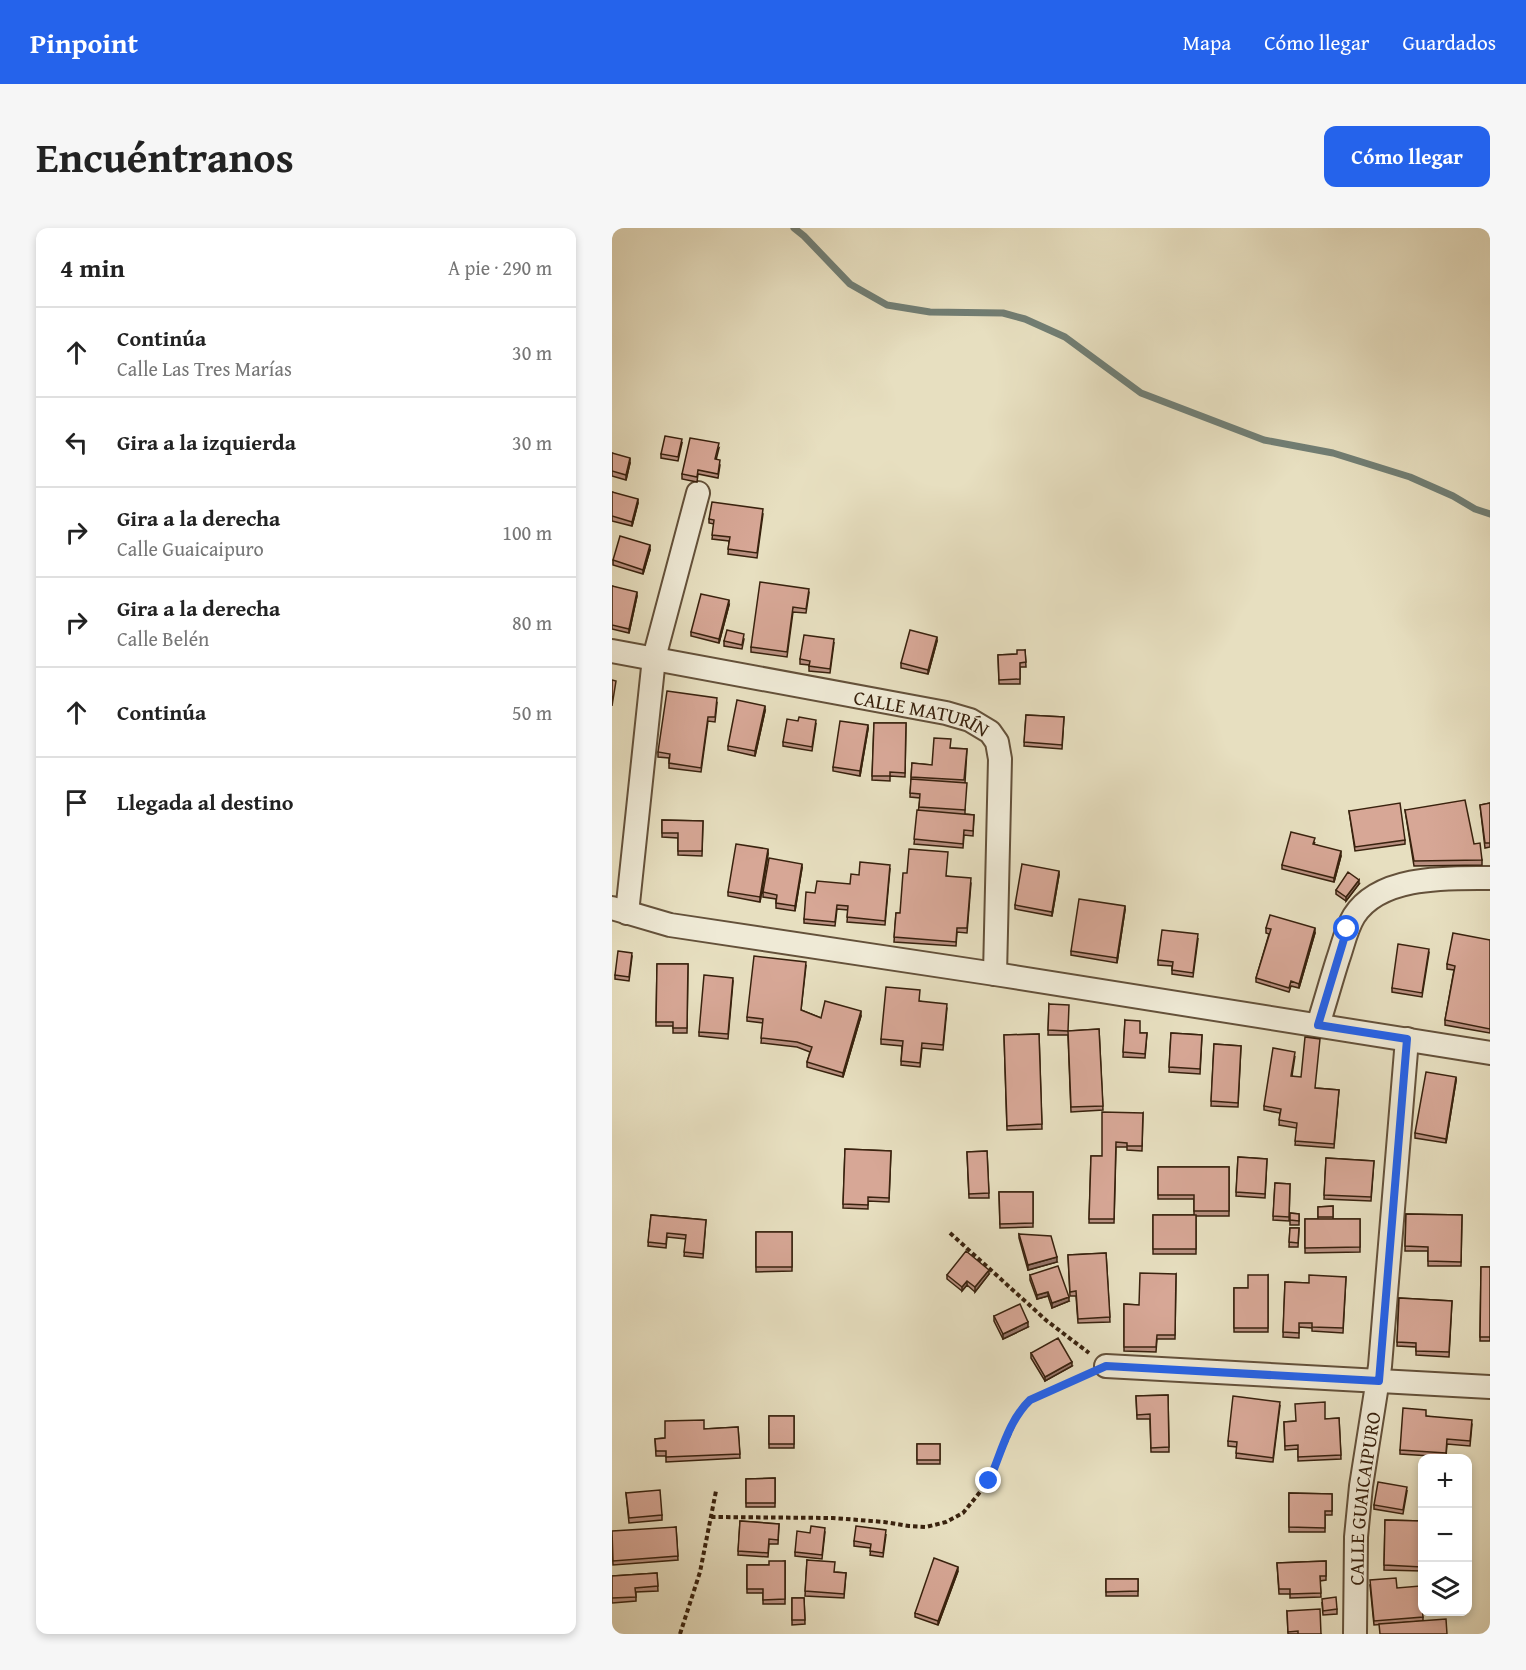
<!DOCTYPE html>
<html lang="es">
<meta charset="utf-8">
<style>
:root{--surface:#fff;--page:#f6f6f6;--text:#222;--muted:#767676;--line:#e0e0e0;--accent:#2563eb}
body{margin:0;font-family:"Gentium Book Plus",serif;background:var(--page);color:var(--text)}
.controls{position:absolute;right:18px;bottom:18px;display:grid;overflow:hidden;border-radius:12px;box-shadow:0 3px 9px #0003}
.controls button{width:54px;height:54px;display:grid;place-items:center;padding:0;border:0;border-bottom:2px solid var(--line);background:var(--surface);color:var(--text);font:30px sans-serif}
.stop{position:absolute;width:18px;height:18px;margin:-14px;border:4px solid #2563eb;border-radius:50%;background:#fff}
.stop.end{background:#2563eb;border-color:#fff;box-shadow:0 2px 6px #0008}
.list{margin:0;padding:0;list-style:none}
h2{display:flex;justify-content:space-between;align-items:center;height:78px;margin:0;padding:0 24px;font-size:26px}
h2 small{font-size:20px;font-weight:400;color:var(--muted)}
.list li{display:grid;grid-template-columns:39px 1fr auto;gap:18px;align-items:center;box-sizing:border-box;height:90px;padding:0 24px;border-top:2px solid var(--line)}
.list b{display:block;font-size:22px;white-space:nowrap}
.list p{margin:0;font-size:20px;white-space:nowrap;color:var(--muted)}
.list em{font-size:20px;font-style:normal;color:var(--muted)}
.icon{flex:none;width:33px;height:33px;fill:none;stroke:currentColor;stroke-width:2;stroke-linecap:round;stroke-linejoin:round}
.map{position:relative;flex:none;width:878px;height:1406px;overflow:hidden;border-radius:12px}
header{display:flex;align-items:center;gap:36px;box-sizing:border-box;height:84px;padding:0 30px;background:var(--accent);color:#fff}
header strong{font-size:28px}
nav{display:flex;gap:33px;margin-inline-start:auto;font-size:21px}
.intro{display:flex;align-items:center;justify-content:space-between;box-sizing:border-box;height:144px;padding:0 36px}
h1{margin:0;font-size:42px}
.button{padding:15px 27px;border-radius:12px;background:var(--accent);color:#fff;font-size:21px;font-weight:700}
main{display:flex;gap:36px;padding:0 36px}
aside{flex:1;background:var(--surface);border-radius:12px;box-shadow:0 3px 9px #0003}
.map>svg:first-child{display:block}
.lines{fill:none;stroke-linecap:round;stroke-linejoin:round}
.stream{stroke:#717e74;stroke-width:7}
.street-casing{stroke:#64513a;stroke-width:26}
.path{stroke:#39220e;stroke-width:4;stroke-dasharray:4.5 3;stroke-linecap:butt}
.street{stroke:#efead6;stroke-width:22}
.wall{fill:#b99081;stroke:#39220e;stroke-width:1.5}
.shaded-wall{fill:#967569;stroke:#39220e;stroke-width:1.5}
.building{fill:#d7a796;stroke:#39220e;stroke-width:1.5}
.route{stroke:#2563eb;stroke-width:8}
.labels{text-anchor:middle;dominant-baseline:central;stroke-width:6;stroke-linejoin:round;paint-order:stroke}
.street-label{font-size:20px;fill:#39220e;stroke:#efead6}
</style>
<header>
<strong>Pinpoint</strong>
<nav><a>Mapa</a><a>Cómo llegar</a><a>Guardados</a></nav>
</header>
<div class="intro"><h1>Encuéntranos</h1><a class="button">Cómo llegar</a></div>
<main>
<aside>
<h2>4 min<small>A pie · 290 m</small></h2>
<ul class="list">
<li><svg class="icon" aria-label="ahead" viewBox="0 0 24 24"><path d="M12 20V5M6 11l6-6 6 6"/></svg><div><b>Continúa</b><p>Calle Las Tres Marías</p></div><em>30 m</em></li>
<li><svg class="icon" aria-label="left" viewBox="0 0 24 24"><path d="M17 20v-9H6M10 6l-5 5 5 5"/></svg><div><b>Gira a la izquierda</b></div><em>30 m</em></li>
<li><svg class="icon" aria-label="right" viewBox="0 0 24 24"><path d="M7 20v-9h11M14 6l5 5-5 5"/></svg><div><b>Gira a la derecha</b><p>Calle Guaicaipuro</p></div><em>100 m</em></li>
<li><svg class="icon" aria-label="right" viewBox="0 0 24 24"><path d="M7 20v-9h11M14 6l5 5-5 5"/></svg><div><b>Gira a la derecha</b><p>Calle Belén</p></div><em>80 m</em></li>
<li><svg class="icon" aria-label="ahead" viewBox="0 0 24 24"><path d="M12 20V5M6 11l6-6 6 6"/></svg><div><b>Continúa</b></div><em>50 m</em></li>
<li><svg class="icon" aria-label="arrive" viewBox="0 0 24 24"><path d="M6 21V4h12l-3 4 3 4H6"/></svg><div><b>Llegada al destino</b></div></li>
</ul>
</aside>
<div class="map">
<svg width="878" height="1406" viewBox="0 0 878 1406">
<rect width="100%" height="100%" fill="#e7dfc0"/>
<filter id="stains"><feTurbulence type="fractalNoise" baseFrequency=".00333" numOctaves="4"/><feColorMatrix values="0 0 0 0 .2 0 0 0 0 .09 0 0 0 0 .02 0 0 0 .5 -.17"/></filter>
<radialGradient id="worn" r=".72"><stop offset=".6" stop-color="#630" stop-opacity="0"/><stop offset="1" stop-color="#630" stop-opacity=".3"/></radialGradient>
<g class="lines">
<path class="stream" d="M182 0 192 8 238 56 275 77 318 84 391 85 413 91 453 109 529 165 652 212 721 225 798 249 841 268 863 281 878 286"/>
<defs>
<g id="street">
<path id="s1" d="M0 423 334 485 358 492 378 504 385 514 388 531 383 746"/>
<path d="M0 680 58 697 383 746 878 825"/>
<path d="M15 685 42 430 86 265"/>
<path d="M706 797C713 775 719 753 726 731 731 717 734 701 742 688 768 647 836 650 878 650"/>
<path d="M494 1138 878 1159"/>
<path id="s2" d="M743 1406 744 1309 749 1258 768 1138 795 811"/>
</g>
</defs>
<use href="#street" class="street-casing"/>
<path class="path" d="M338 1005 435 1093 477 1125
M99 1289 221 1290 272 1294 297 1298 314 1299 334 1294 351 1285 377 1253 409 1180 418 1172 474 1147
M68 1406 88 1344 104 1263"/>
<use href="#street" class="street"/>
</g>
<path class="wall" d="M70 215 66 233 49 230V226Z
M107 220 104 232 108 237 106 250 86 246 85 254 70 251V246Z
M0 225 18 235 14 252 0 248Z
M0 264 26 275 20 298 0 293Z
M151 286 145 330 116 326 117 313 100 311 102 296 97 295V291Z
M38 322 31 346 1 337V332Z
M0 358 25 368 17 405 0 401Z
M197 365 194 385 181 384 175 429 139 424V419Z
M117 377 107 415 79 408V404Z
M132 411 130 421 112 418V413Z
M325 413 316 446 289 440V435Z
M222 415 218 445 197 443V437L188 436V431Z
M413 422 414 439H408V456H387L386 427 405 426Z
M105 475 103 494 96 493 89 544 57 540V530L46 529V524Z
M153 483 143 528 116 522V518Z
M414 487 452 489 450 521 412 518Z
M262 495H294L293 549 278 548V553L260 552Z
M204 496 200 523 171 518V514Z
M256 501 248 548 221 543V539Z
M338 520 355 521 353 555V586L362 587 361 608 352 607 351 620 302 616 308 570 298 569 300 535 320 537Z
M878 575V619L873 620 868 577Z
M793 582 862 616 870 632V637L802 638Z
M737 583 793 612V616L743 623Z
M50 592 91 593 90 628 66 627V610L50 609Z
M703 614 702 616 729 628 722 654 670 641V637Z
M156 626 148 674 116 668V664Z
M190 640 183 683 164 680V671L151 669V664Z
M278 641 273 697 235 694 236 682 225 681 223 698 192 695V691L203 665 238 656 247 647Z
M447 647 440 688 403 681V677Z
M335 648 359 655 355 705 345 704 344 718 282 714 284 685H288Z
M747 656 734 673 724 666V662Z
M513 682 505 735 459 727V723Z
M654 700 703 705 687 760 679 758 677 764 644 754V750L657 706 654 705Z
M586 711 581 749 560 746V738L546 737V732Z
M878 712V805L833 797V792L842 742 835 741V736Z
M817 725 810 769 780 764V760Z
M20 729 17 753 3 751V747Z
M45 736H76L75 805H61V798H44Z
M194 738 189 782 209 790 249 788 231 849 195 839V834L198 824 185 819 149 815 151 795 135 793V789Z
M121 754 116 811 87 808V804Z
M307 773 335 780 331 822 310 820 308 839 289 837 290 818 269 816V811Z
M437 776 456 803 487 801 491 882 459 884 456 807H436Z
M513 792 528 805H535L533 830 511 829Z
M559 805 590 807 588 846 557 844Z
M427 806 430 901 395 902 392 807Z
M602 816 629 818 626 879 599 878Z
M683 828 680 848 704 860 727 862 722 920 683 917 685 900 667 897 668 885 652 882V878Z
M844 853 834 915 803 910V905Z
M531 885 530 923 515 922V919H504L502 995H477L479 928H490Z
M233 921 279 923 277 974 256 973V981L231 980Z
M375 923 377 970H357L355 924Z
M626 929 655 931 653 970 624 968Z
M714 930 762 933 759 973 712 971Z
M546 939H617V988H584V1026H541V987H582V971H546Z
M663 955 678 956 677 993 661 992Z
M387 964H421V999L388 1000Z
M721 978V991H748V1024L693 1025V991H706V979Z
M678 985 687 986V997H678Z
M794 986 850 987 849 1038H816V1023H793Z
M39 987 94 992 91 1030 72 1028 74 1011 55 1009 54 1020 36 1018Z
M678 1000H687L686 1019H677Z
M144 1004H180V1043L144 1044Z
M407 1006 445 1034 416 1042 407 1010Z
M494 1025 498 1094 466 1095 464 1068H458L456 1027Z
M869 1039H878V1113H868Z
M377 1046 363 1064 355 1057 350 1063 335 1051V1047Z
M564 1046 563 1111H545L544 1124 512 1123V1076L527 1077Z
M418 1047 457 1073 440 1080 436 1068 425 1071 418 1052Z
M656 1047V1104H622V1060H636Z
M734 1049 731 1105 700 1103V1100L687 1099V1110L671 1109 673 1054 697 1055Z
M787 1070 840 1073 837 1129 804 1127V1119L785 1118Z
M382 1088 416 1099 391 1111 382 1093Z
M419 1125 460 1138 433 1153 419 1130Z
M556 1167 557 1224H539L538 1191H525L524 1168Z
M668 1178 661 1234 624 1230 625 1219 616 1218V1213Z
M157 1188H182V1220H157Z
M814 1188 860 1196 858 1218 835 1216 834 1229 788 1226V1222Z
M727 1190 729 1231 686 1233V1221L673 1222 672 1194Z
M126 1199 128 1230 54 1234V1228H44L43 1211 53 1210 92 1201Z
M305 1216H328V1236H305Z
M163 1250V1279H134V1251Z
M795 1263 791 1286 762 1281V1277Z
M14 1265 50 1287V1292L17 1295Z
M677 1265 720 1266V1287H713V1304H677Z
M773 1292 810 1293V1343L772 1342Z
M128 1293 167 1296 166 1316H157L156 1329 126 1327Z
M64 1299 66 1332 1 1337 0 1319Z
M213 1304 210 1331 183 1328V1324L198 1305Z
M274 1307 271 1329 258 1327 259 1320 242 1318V1313Z
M195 1332 222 1344 234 1345 232 1370 193 1368Z
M173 1333V1376H151V1365H135V1337H157Z
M714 1333V1352L708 1353 709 1369 678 1370V1366H667L665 1335Z
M346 1343 326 1397 303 1389V1385Z
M45 1345 46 1363 24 1364V1373L0 1375V1348Z
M494 1351H526V1368H494Z
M758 1357 785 1360 811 1389V1393L762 1397Z
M180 1370H192L193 1396 180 1397Z
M710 1375 725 1381V1386L711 1387Z
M675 1383 709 1406H676Z"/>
<path class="shaded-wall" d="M18 230V235L14 252V247Z
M26 271V275L20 298V294Z
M38 317V322L31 346V342Z
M25 364V368L17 405V401Z
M117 372V377L107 415V411Z
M325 409V413L316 446V442Z
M153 478V483L143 528V523Z
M256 497V501L248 548V543Z
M156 621V626L148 674V669Z
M729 623V628L722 654V650Z
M190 636V640L183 683V678Z
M447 643V647L440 688V684Z
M747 652V656L734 673V669Z
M513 678V682L505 735V730Z
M703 700V705L687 760V756Z
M249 783V788L231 849V845Z
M844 849V853L834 915V911Z
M445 1029V1034L416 1042V1037Z
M377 1042V1046L363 1064V1059Z
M355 1053V1057L350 1063V1059Z
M436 1064V1068L425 1071V1067Z
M457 1069V1073L440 1080V1075Z
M416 1094V1099L391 1111V1106Z
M460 1134V1138L433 1153V1149Z
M346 1339V1343L326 1397V1393Z"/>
<path class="building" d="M53 208 70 211 66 229 49 226Z
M78 210 107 215 103 231 108 232 106 246 86 242 85 249 70 246Z
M0 225 18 230 14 247 0 243Z
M0 264 26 271 20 294 0 288Z
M100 274 151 281 145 325 116 321 118 309 100 307 102 292 97 291Z
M8 308 38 317 31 342 1 332Z
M148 354 197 361 194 381 181 379 175 424 139 419Z
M0 358 25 364 17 401 0 397Z
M89 366 117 372 107 411 79 404Z
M115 402 132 406 130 417 112 413Z
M298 402 325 409 316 442 289 435Z
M192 407 222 411 218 441 197 438 198 433 188 431Z
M405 422H413L414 434 408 435V451L387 452 386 427 405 426Z
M0 452 4 453 0 478Z
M55 463 105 470 103 489H96L89 540 57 535 58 526 46 524Z
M125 472 153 478 143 523 116 518Z
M414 487 452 489 450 517 412 514Z
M187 489 204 492 200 519 171 514 175 491 186 493Z
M228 493 256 497 248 543 221 539Z
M262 495H294L293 545 278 544V548H260Z
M322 510 339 511 338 520 355 521 352 552 299 549 300 535 320 537Z
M299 551 355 555 353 582 307 579 308 566 298 565Z
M853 572 862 616 868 615 870 632 802 633 793 582Z
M788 575 793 612 743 619 737 583Z
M878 575V615H873L868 577Z
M305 582 362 587 361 603 352 602 351 616 302 611Z
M50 592 91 593 90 623H66V605H50Z
M679 604 703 610 701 616 729 623 722 650 670 637Z
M124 616 156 621 148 669 116 664Z
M297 621 336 624 334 648 359 650 355 700H345L344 714 282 709 284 685H288L291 645H295Z
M157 630 190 636 183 678 164 675 165 667 151 664Z
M248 634 278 637 273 693 235 689 236 678 225 677 223 694 192 691 194 664 203 665 205 653 238 656 239 646 247 647Z
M410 636 447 643 440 684 403 677Z
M736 644 747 652 734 669 724 662Z
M467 671 513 678 505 730 459 723Z
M658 687 703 700 687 756 679 753 677 760 644 750 659 701 654 700Z
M550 702 586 706 581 745 560 742 561 734 546 732Z
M841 705 878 712V801L833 792 843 738 835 736Z
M786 716 817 721 810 765 780 760Z
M6 723 20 725 17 749 3 747Z
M142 728 194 734 189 782 209 790 213 773 249 783 231 845 195 834 200 819 185 814 149 810 151 791 135 789Z
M45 736H76L75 800H61V794H44Z
M92 747 121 750 116 806 87 804Z
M274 759 308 762 307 773 335 776 331 817 310 815 308 835 289 833 291 813 269 811Z
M437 776 457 777 456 803 487 801 491 878 459 879 456 803 436 802Z
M513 792 528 793V805H535L533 826 511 824Z
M559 805 590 807 588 841 557 839Z
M427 806 430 896 395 898 392 807Z
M693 809 708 811 703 860 727 862 722 916 683 913 685 895 667 892 669 881 652 878 661 820 683 824 679 848 689 849Z
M602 816 629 818 626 875 599 873Z
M814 844 844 849 834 911 803 905Z
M490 884 531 885 530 918H515V915L504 914 502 991H477L479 928H490Z
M233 921 279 923 277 970 256 969V977L231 976Z
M375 923 377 965 357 966 355 924Z
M626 929 655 931 653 966 624 964Z
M714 930 762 933 759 969 712 967Z
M546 939H617V983H582V967H546Z
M663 955 678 956 677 989 661 988Z
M387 964H421V995L388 996Z
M721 978V989H706V979Z
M678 985 687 986V993L678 992Z
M794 986 850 987 849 1034 816 1033V1019L793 1018Z
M39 987 94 992 91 1026 72 1024 74 1007 55 1005 54 1016 36 1014Z
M541 987H584V1021H541Z
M693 991H748V1019L693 1020Z
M678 1000H687L686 1015 677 1014Z
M144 1004H180V1039H144Z
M407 1006 439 1008 445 1029 416 1037Z
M354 1023 377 1042 363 1059 355 1053 350 1059 335 1047Z
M494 1025 498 1089 466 1091 464 1063 458 1064 456 1027Z
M446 1038 457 1069 440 1075 436 1064 425 1067 418 1047Z
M869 1039H878V1109H868Z
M528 1045 564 1046 563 1107H545L544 1119H512V1076L527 1077Z
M636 1047H656V1100H622V1060H636Z
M697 1047 734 1049 731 1100 700 1099V1095H687V1105L671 1104 673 1054 697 1055Z
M787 1070 840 1073 837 1124 804 1123V1115L785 1114Z
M408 1076 416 1094 391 1106 382 1088Z
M446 1110 460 1134 433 1149 419 1125Z
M556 1167 557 1219 539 1220 538 1186 525 1187 524 1168Z
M621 1168 668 1174 661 1230 624 1225 625 1214 616 1213Z
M713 1174V1191L727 1190 729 1227 686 1229V1217L673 1218 672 1194 684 1193 683 1176Z
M791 1180 814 1182V1188L860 1192 858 1213 835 1211 834 1225 788 1222Z
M157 1188H182V1216H157Z
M92 1192V1201L126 1199 128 1226 54 1229V1223H44L43 1211 53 1210V1193Z
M305 1216H328V1232H305Z
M163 1250V1275H134V1251Z
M766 1254 795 1259 791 1282 762 1277Z
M48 1262 50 1287 17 1290 14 1265Z
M677 1265 720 1266V1283H713V1300L677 1299Z
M773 1292 810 1293V1339L772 1337Z
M128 1293 167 1296 166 1312 157 1311 156 1325 126 1323Z
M199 1298 213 1300 210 1327 183 1324 185 1303 198 1305Z
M244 1298 274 1302 271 1325 258 1323 259 1316 242 1313Z
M64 1299 66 1328 1 1333 0 1303Z
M322 1330 346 1339 326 1393 303 1385Z
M195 1332 223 1334 222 1344 234 1345 232 1366 193 1363Z
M157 1333H173V1371L151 1372V1361H135V1337H157Z
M714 1333V1348H708L709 1365 678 1366V1361H667L665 1335Z
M45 1345 46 1358 23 1360 24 1369 0 1370V1348Z
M784 1350 785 1360 808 1358 811 1389 762 1393 758 1352Z
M494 1351H526V1363L494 1364Z
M724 1369 725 1381 711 1383 710 1371Z
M180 1370H192L193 1392H180Z
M708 1381 709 1406H686V1403L676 1404 675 1383Z
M834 1391 835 1406H768L767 1396Z"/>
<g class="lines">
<path class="route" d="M377 1253C389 1226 396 1193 418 1172L494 1138 767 1153 795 811 706 797 735 701"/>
</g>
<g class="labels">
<g class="street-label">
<text stroke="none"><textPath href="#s1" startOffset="316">CALLE MATURÍN</textPath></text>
<text stroke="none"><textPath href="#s2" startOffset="136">CALLE GUAICAIPURO</textPath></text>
</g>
</g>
<rect width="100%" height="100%" filter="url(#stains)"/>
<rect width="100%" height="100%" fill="url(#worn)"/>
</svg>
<div class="controls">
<button>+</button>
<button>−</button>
<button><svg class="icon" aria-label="layers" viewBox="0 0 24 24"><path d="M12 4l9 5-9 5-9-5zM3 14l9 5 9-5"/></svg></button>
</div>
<div class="stop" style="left:735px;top:701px"></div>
<div class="stop end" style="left:377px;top:1253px"></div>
</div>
</main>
